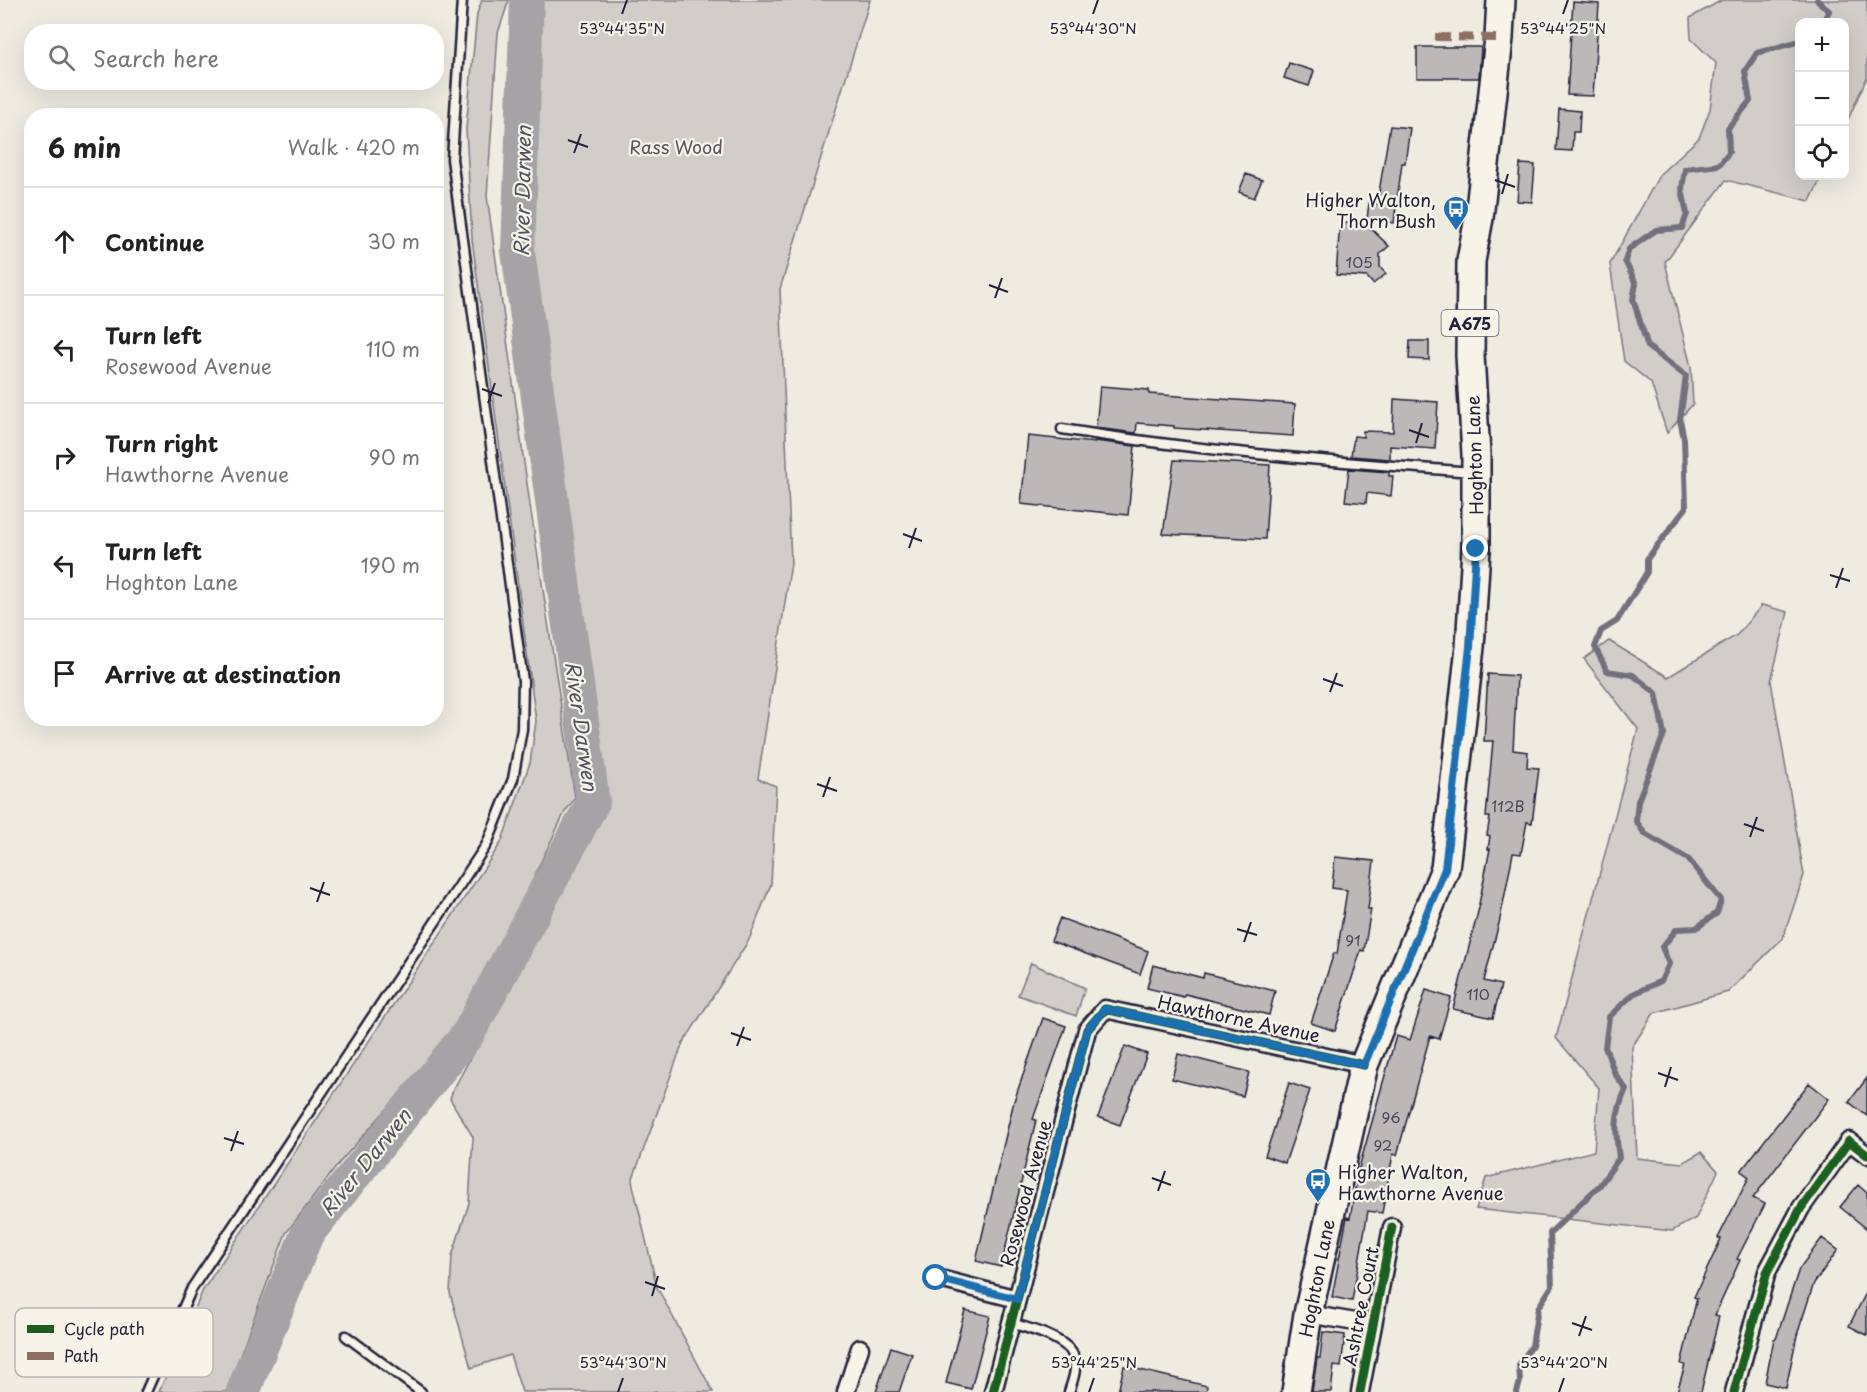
<!DOCTYPE html>
<meta charset="utf-8">
<style>
:root{--surface:#fff;--page:#f6f6f6;--text:#202124;--muted:#757577;--line:#e0e0e0}
body{margin:0;font-family:"Playpen Sans",sans-serif;background:var(--page);color:var(--text)}
.controls{position:absolute;right:18px;top:18px;display:grid;overflow:hidden;border-radius:12px;box-shadow:0 6px 24px #0002}
.controls button{width:54px;height:54px;display:grid;place-items:center;padding:0;border:0;border-bottom:2px solid var(--line);background:var(--surface);color:var(--text);font:30px sans-serif}
.stop{position:absolute;width:18px;height:18px;margin:-14px;border:4px solid #1f6fb2;border-radius:50%;background:#fff}
.stop.end{background:#1f6fb2;border-color:#fff;box-shadow:0 2px 6px #0008}
.list{margin:0;padding:0;list-style:none}
h2{display:flex;justify-content:space-between;align-items:center;height:78px;margin:0;padding:0 24px;font-size:26px}
h2 small{font-size:20px;font-weight:400;color:var(--muted)}
.list li{display:grid;grid-template-columns:39px 1fr auto;gap:18px;align-items:center;box-sizing:border-box;height:108px;padding:0 24px;border-top:2px solid var(--line)}
.list b{display:block;font-size:22px;white-space:nowrap}
.list p{margin:0;font-size:20px;white-space:nowrap;color:var(--muted)}
.list em{font-size:20px;font-style:normal;color:var(--muted)}
.icon{flex:none;width:33px;height:33px;fill:none;stroke:currentColor;stroke-width:2;stroke-linecap:round;stroke-linejoin:round}
.map{position:relative;flex:none;width:1867px;height:1392px;overflow:hidden}
.search{position:absolute;background:var(--surface);box-shadow:0 6px 24px #0002;left:24px;top:24px;width:420px;height:66px;display:flex;align-items:center;gap:15px;box-sizing:border-box;padding:0 21px;border-radius:24px;color:var(--muted);font-size:22px}
.panel{position:absolute;background:var(--surface);box-shadow:0 6px 24px #0002;left:24px;top:108px;width:420px;height:618px;border-radius:24px}
.map>svg:first-child{display:block}
.green{fill:#d1cdc9;stroke:#7a7882;stroke-width:1.5}
.lines{fill:none;stroke-linecap:round;stroke-linejoin:round}
.stream{stroke:#716f7b;stroke-width:6}
.river{stroke:#a6a3a6;stroke-width:34}
.building{fill:#bbb8b7;stroke:#22223b;stroke-width:1.5}
.service-casing{stroke:#22223b;stroke-width:13}
.minor-casing{stroke:#22223b;stroke-width:21}
.primary-casing{stroke:#22223b;stroke-width:32}
.service{stroke:#f7f3e8;stroke-width:8}
.minor{stroke:#f7f3e8;stroke-width:16}
.primary{stroke:#f7f3e8;stroke-width:27}
.quiet{stroke:#8d6e63;stroke-width:8;stroke-dasharray:15 8;stroke-linecap:butt}
.cycleway-casing{stroke:#f7f3e8;stroke-width:13}
.cycleway{stroke:#1b5e20;stroke-width:9}
.route{stroke:#1f6fb2;stroke-width:8}
.ticks{fill:none;stroke:#22223b;stroke-width:2}
.labels{text-anchor:middle;dominant-baseline:central;stroke-width:4.5;stroke-linejoin:round;paint-order:stroke}
.number-label{font-size:15px;fill:#48485a}
.shield{fill:#f7f3e8;stroke:#62616f;stroke-width:1.5}
.shield-label{font-size:16px;font-weight:bold;fill:#22223b}
.park-label{font-size:18px;fill:#575566;stroke:#f7f3e8}
.poi-label{font-size:18px;fill:#22223b;stroke:#f7f3e8;text-anchor:end}
.street-label{font-size:18px;fill:#22223b;stroke:#f7f3e8}
.water-label{font-size:20px;font-style:italic;fill:#504f60;stroke:#f7f3e8}
.key{fill:#f7f3e8;stroke:#b7b4b4;stroke-width:1.5}
.key-label{font-size:16px;fill:#22223b}
.ticks-label{font-size:15px;text-anchor:middle;fill:#22223b;stroke:#f7f3e8;stroke-width:4.5;stroke-linejoin:round;paint-order:stroke}
</style>
<div class="map">
<svg width="1867" height="1392" viewBox="0 0 1867 1392">
<rect width="100%" height="100%" fill="#eeebe1"/>
<filter id="ink" filterUnits="userSpaceOnUse"><feTurbulence type="fractalNoise" baseFrequency=".0167" numOctaves="2"/><feDisplacementMap in="SourceGraphic" scale="12" xChannelSelector="R" yChannelSelector="G"/><feConvolveMatrix kernelMatrix="1 2 1 2 8 2 1 2 1" color-interpolation-filters="sRGB"/></filter>
<g filter="url(#ink)">
<path class="green" d="M482 0H509L498 33 487 196 530 505 575 798 565 812 537 870 523 905 458 1028 340 1162 286 1233 226 1392H159L203 1290 501 843 530 763 536 721 472 239 466 129 477 14Z
M538 0H870L780 289 791 563 758 779 776 786 771 884 749 940 682 1045 632 1181 657 1287 713 1392H522L510 1355 471 1368 450 1293 452 1256 469 1203 473 1137 450 1099 453 1090 608 804 531 249Z
M1722 0H1867V77L1845 126 1844 22H1800V176H1822L1810 201 1726 180 1665 262 1691 367 1693 404 1667 433 1651 383 1624 361 1610 264 1660 174 1699 138 1710 109 1716 63 1691 39 1690 18Z
M1762 605 1788 612 1771 681 1804 875 1783 938 1728 992 1654 1013 1632 1047 1637 1158 1682 1163 1701 1152 1718 1171 1696 1218 1672 1231 1476 1209 1486 1178 1594 1151 1599 1088 1556 1038 1638 729 1584 659 1609 641 1668 677 1737 635Z
M1031 963 1085 988 1076 1016 1018 995Z"/>
<g class="lines">
<path class="stream" d="M1817 0 1829 11 1823 22
M1517 1392 1520 1382 1519 1365 1532 1346 1538 1308 1552 1286 1550 1233 1600 1185 1619 1158C1615 1130 1614 1115 1626 1089L1615 1074 1605 1047 1609 1017 1633 994 1661 981 1669 964 1662 947 1677 929 1696 928 1717 913 1721 900 1688 859 1645 834 1636 821 1638 801 1664 734 1656 693 1633 675 1607 671 1595 647 1601 631 1617 621 1647 572V559L1686 508 1684 439 1680 420 1686 376 1648 347 1633 299 1636 284 1625 261 1629 249 1656 230 1682 228 1687 214 1682 189 1685 169 1719 165 1729 152 1728 128 1750 101 1745 71 1757 53 1800 41"/>
<path class="river" d="M243 1392 307 1234 468 1034 593 802 518 251 527 0"/>
</g>
<path class="building" d="M1573 2 1599 4 1593 96 1567 95Z
M1417 47H1481L1479 78H1417Z
M1289 63 1314 71 1309 86 1284 78Z
M1559 109 1580 111 1579 132H1573L1572 151 1556 150Z
M1390 126 1410 128 1405 163H1402L1394 223 1367 219 1369 203 1377 204Z
M1520 164 1535 165 1532 202 1517 201Z
M1246 174 1262 180 1254 198 1239 192Z
M1340 222 1368 226 1389 246 1380 254V267L1386 274 1373 284 1367 277 1336 275Z
M1410 341H1429V360L1409 359Z
M1100 386 1149 390V394L1295 404 1293 436 1174 428V426L1137 423 1136 433 1096 428Z
M1394 399 1438 402 1435 449 1390 446V459L1351 456 1354 436 1363 437V431L1393 432Z
M1028 436 1095 443V441L1135 446 1128 515 1021 504Z
M1174 460 1270 465 1265 539 1163 534Z
M1349 469 1389 472V476H1393L1391 496 1367 493 1366 503 1345 501Z
M1488 674 1517 676 1513 750 1528 752 1527 767 1539 768 1532 823 1527 822 1521 854 1513 853 1500 919 1484 981 1501 985 1493 1018 1453 1009 1480 904H1479L1490 849H1488L1490 836 1487 835 1490 817H1486L1493 741H1484Z
M1335 857 1374 861 1368 909H1371L1364 951 1361 950 1335 1031 1311 1023 1334 953 1337 954 1347 890 1332 888Z
M1060 918 1148 951 1140 974 1051 941Z
M1153 965 1203 978 1204 973 1275 991 1269 1015 1185 994 1184 997 1147 988Z
M1426 990 1451 998 1439 1039 1430 1036 1397 1155 1393 1154 1382 1213 1368 1211 1352 1301 1332 1297 1347 1217 1350 1218 1359 1168 1396 1036 1410 1040Z
M1043 1018 1066 1026 1033 1119 1036 1120 1001 1267 976 1261 1014 1101Z
M1125 1046 1147 1054 1120 1125 1098 1117Z
M1178 1054 1249 1072 1243 1096 1172 1079Z
M1867 1078V1116L1849 1102Z
M1289 1083 1310 1090 1285 1163 1265 1156Z
M1809 1083 1829 1099 1753 1198 1765 1204 1737 1259 1740 1260 1715 1315 1719 1316 1701 1392H1677L1685 1365 1681 1364 1697 1298 1694 1297 1721 1239 1718 1238 1749 1177 1741 1171Z
M1858 1185 1867 1193V1229L1840 1207Z
M1822 1238 1838 1250 1814 1283 1797 1335 1786 1388 1765 1383 1774 1339H1776L1799 1269Z
M1867 1291V1335L1849 1326Z
M965 1310 990 1316 971 1389 946 1383Z
M1323 1332 1345 1335 1341 1367 1334 1366 1331 1392H1312L1317 1358H1320Z
M891 1347 912 1354 899 1392H876Z
M1124 1366 1207 1386 1206 1392H1118Z"/>
<g class="lines">
<defs>
<path id="service" d="M1062 429C1198 451 1335 462 1473 472
M1011 1323C1027 1328 1066 1338 1073 1355 1078 1367 1073 1380 1069 1392
M346 1336 421 1392
M146 1392 192 1288 487 844 513 779 522 729 523 681 452 159 462 0"/>
<path id="minor" d="M936 1278 1017 1299
M1308 1314 1373 1325
M846 1392 860 1348
M993 1392 1087 1030 1105 1009 1364 1065
M1360 1392 1392 1227
M1734 1392 1767 1272 1801 1208 1849 1141 1867 1155"/>
<path id="primary" d="M1296 1392 1308 1314 1364 1065 1445 869 1470 647 1476 549V454L1470 356 1471 261 1479 218 1499 38 1501 0"/>
</defs>
<use href="#service" class="service-casing"/>
<use href="#minor" class="minor-casing"/>
<use href="#primary" class="primary-casing"/>
<use href="#service" class="service"/>
<use href="#minor" class="minor"/>
<use href="#primary" class="primary"/>
<path class="quiet" d="M1435 37 1499 38"/>
<defs>
<path id="cycleway" d="M993 1392 1087 1030 1105 1009 1364 1065
M1360 1392 1392 1227
M1734 1392 1767 1272 1801 1208 1849 1141 1867 1155"/>
</defs>
<use href="#cycleway" class="cycleway-casing"/>
<use href="#cycleway" class="cycleway"/>
</g>
</g>
<g class="lines" filter="url(#ink)">
<path class="route" d="M936 1278 1017 1299 1087 1030 1105 1009 1364 1065 1445 869 1470 647 1476 549"/>
</g>
<path class="ticks" d="M622 14 627 0M1093 14 1098 0M1563 14 1568 0M568 140 588 147M574 153 581 134M1495 180 1515 187M1502 194 1508 174M989 285 1008 292M995 298 1002 278M482 389 502 396M488 403 495 383M1409 430 1429 437M1416 443 1422 423M903 534 922 541M909 548 916 528M1830 575 1850 581M1836 588 1843 568M1323 679 1343 686M1330 692 1337 673M817 784 837 791M823 797 830 777M1744 824 1764 831M1750 837 1757 817M310 888 330 895M317 902 324 882M1237 929 1257 935M1244 942 1251 922M731 1033 751 1040M737 1046 744 1027M1658 1073 1678 1080M1665 1087 1671 1067M224 1138 244 1144M231 1151 238 1131M1152 1178 1171 1185M1158 1191 1165 1171M645 1282 665 1289M652 1296 658 1276M1572 1323 1592 1330M1579 1336 1586 1316M618 1392 623 1378M1089 1392 1094 1378M1559 1392 1564 1378"/>
<defs>
<symbol id="bus-pin" viewBox="-11 -11 22 30"><path d="M0 17L-7.5 6A9.5 9.5 0 1 1 7.5 6Z" fill="#1f6fb2" stroke="#f7f3e8"/><path d="M-5-6H5V4H4V6H2V4H-2V6H-4V4H-5ZM-3.5-4V0h7V-4ZM-3.5 1.2v1.5H-2V1.2ZM2 1.2v1.5H3.5V1.2Z" fill="#fff"/></symbol>
</defs>
<g fill-rule="evenodd">
<use href="#bus-pin" x="1441" y="194" width="30" height="40"/>
<use href="#bus-pin" x="1303" y="1166" width="30" height="40"/>
</g>
<g class="labels">
<g class="number-label">
<text x="1359" y="261">105</text>
<text x="1508" y="805">112B</text>
<text x="1353" y="939">91</text>
<text x="1478" y="993">110</text>
<text x="1391" y="1116">96</text>
<text x="1383" y="1144">92</text>
</g>
<rect class="shield" x="1441.5" y="310" width="57" height="26" rx="4.5"/>
<g class="shield-label">
<text x="1470" y="323">A675</text>
</g>
<g class="park-label">
<text x="676" y="146">Rass Wood</text>
</g>
<g class="poi-label">
<text x="1436" y="199">Higher Walton,<tspan x="1436" dy="21">Thorn Bush</tspan></text>
<text x="1338" y="1171" text-anchor="start">Higher Walton,<tspan x="1338" dy="21">Hawthorne Avenue</tspan></text>
</g>
<g class="street-label">
<text transform="translate(1474 455) rotate(-92)">Hoghton Lane</text>
<text transform="translate(1239 1018) rotate(12)">Hawthorne Avenue</text>
<text transform="translate(1025 1193) rotate(-75)">Rosewood Avenue</text>
<text transform="translate(1316 1278) rotate(-79)">Hoghton Lane</text>
<text transform="translate(1360 1306) rotate(-79)">Ashtree Court</text>
</g>
<g class="water-label">
<text transform="translate(522 191) rotate(-89)">River Darwen</text>
<text transform="translate(582 726) rotate(82)">River Darwen</text>
<text transform="translate(365 1162) rotate(-51)">River Darwen</text>
</g>
</g>
<rect x="15" y="1308" width="198" height="69" rx="9" class="key"/>
<rect x="27" y="1325" width="27" height="8" fill="#1b5e20"/>
<rect x="27" y="1352" width="27" height="8" fill="#8d6e63"/>
<g class="key-label">
<text x="64" y="1335">Cycle path</text>
<text x="64" y="1362">Path</text>
</g>
<g class="ticks-label">
<text x="622" y="34">53°44'35"N</text>
<text x="1093" y="34">53°44'30"N</text>
<text x="1563" y="34">53°44'25"N</text>
<text x="623" y="1368">53°44'30"N</text>
<text x="1094" y="1368">53°44'25"N</text>
<text x="1564" y="1368">53°44'20"N</text>
</g>
</svg>
<div class="controls">
<button>+</button>
<button>−</button>
<button><svg class="icon" aria-label="locate" viewBox="0 0 24 24"><circle cx="12" cy="12" r="6"/><path d="M12 2v4M12 18v4M2 12h4M18 12h4"/></svg></button>
</div>
<div class="stop" style="left:936px;top:1278px"></div>
<div class="stop end" style="left:1476px;top:549px"></div>
<div class="search"><svg class="icon" aria-label="search" viewBox="0 0 24 24"><circle cx="10" cy="10" r="6"/><path d="M15 15l6 6"/></svg>Search here</div>
<section class="panel">
<h2>6 min<small>Walk · 420 m</small></h2>
<ul class="list">
<li><svg class="icon" aria-label="ahead" viewBox="0 0 24 24"><path d="M12 20V5M6 11l6-6 6 6"/></svg><div><b>Continue</b></div><em>30 m</em></li>
<li><svg class="icon" aria-label="left" viewBox="0 0 24 24"><path d="M17 20v-9H6M10 6l-5 5 5 5"/></svg><div><b>Turn left</b><p>Rosewood Avenue</p></div><em>110 m</em></li>
<li><svg class="icon" aria-label="right" viewBox="0 0 24 24"><path d="M7 20v-9h11M14 6l5 5-5 5"/></svg><div><b>Turn right</b><p>Hawthorne Avenue</p></div><em>90 m</em></li>
<li><svg class="icon" aria-label="left" viewBox="0 0 24 24"><path d="M17 20v-9H6M10 6l-5 5 5 5"/></svg><div><b>Turn left</b><p>Hoghton Lane</p></div><em>190 m</em></li>
<li><svg class="icon" aria-label="arrive" viewBox="0 0 24 24"><path d="M6 21V4h12l-3 4 3 4H6"/></svg><div><b>Arrive at destination</b></div></li>
</ul>
</section>
</div>
